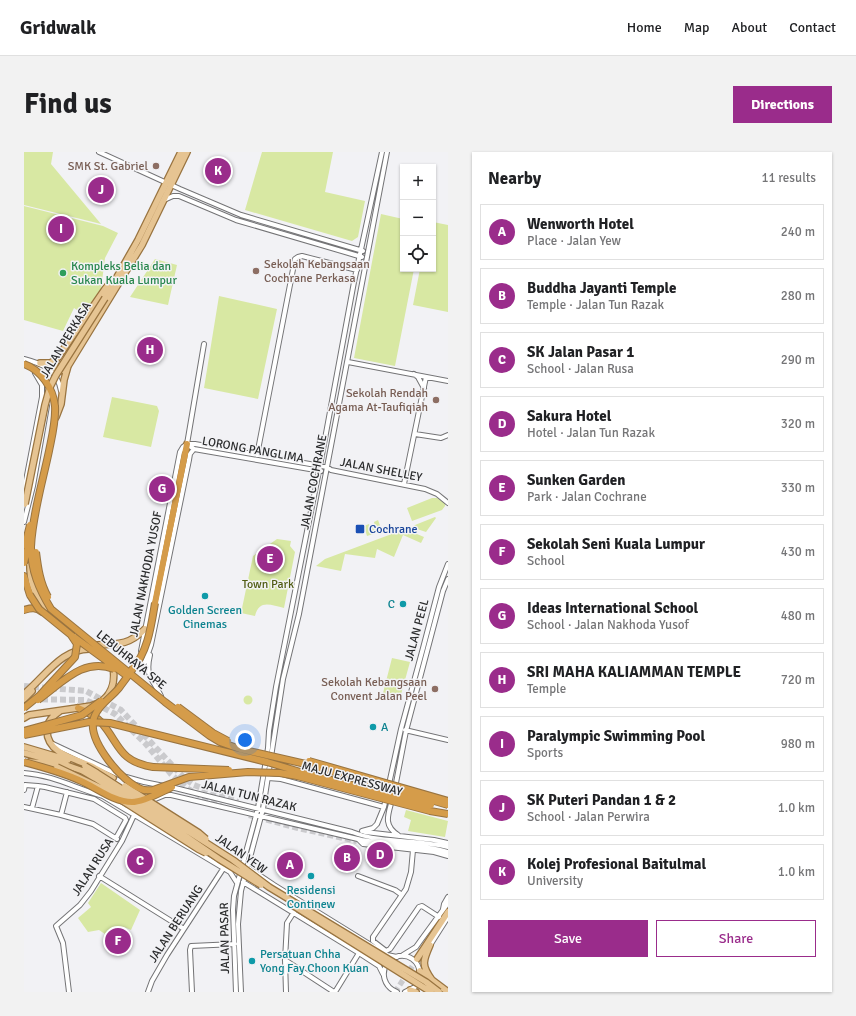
<!DOCTYPE html>
<meta charset="utf-8">
<style>
:root{--surface:#fff;--page:#f2f2f2;--text:#202124;--muted:#757577;--line:#e0e0e0;--accent:#9a2c8b}
body{margin:0;font-family:Signika,sans-serif;background:var(--page);color:var(--text)}
.controls{position:absolute;right:12px;top:12px;display:grid;overflow:hidden;border-radius:0px;box-shadow:0 1px 3px #0004}
.controls button{width:36px;height:36px;display:grid;place-items:center;padding:0;border:0;border-bottom:1px solid var(--line);background:var(--surface);color:var(--text);font:20px sans-serif}
.you{position:absolute;left:221px;top:588px;width:14px;height:14px;margin:-10px;border:3px solid #fff;border-radius:50%;background:#1a73e8;box-shadow:0 0 0 6px #1a73e833}
.badge{display:grid;place-items:center;width:26px;height:26px;border-radius:50%;background:var(--accent);color:#fff;font-size:13px;font-weight:700}
.pin{position:absolute;translate:-50% -50%;border:2px solid #fff;box-shadow:0 1px 4px #0006}
.list{margin:0;padding:0;list-style:none}
h2{display:flex;justify-content:space-between;align-items:center;height:52px;margin:0;padding:0 16px;font-size:17px}
h2 small{font-size:13px;font-weight:400;color:var(--muted)}
.list li{display:grid;grid-template-columns:26px 1fr auto;gap:12px;align-items:center;box-sizing:border-box;height:56px;margin:0 8px 8px;padding:0 8px;border:1px solid var(--line);border-radius:0px}
.list b{display:block;font-size:15px;white-space:nowrap}
.list p{margin:0;font-size:13px;white-space:nowrap;color:var(--muted)}
.list em{font-size:13px;font-style:normal;color:var(--muted)}
.actions{display:flex;gap:8px;padding:12px 16px}
.actions a{flex:1;padding:9px 0;border:1px solid var(--accent);border-radius:0px;text-align:center;font-size:14px;color:var(--accent)}
.actions .main{background:var(--accent);color:#fff}
.icon{flex:none;width:22px;height:22px;fill:none;stroke:currentColor;stroke-width:2;stroke-linecap:round;stroke-linejoin:round}
.map{position:relative;flex:none;width:424px;height:840px;overflow:hidden;border-radius:0px}
header{display:flex;align-items:center;gap:24px;box-sizing:border-box;height:56px;padding:0 20px;background:var(--surface);border-bottom:1px solid var(--line)}
header strong{font-size:19px}
nav{display:flex;gap:22px;margin-inline-start:auto;font-size:14px}
.intro{display:flex;align-items:center;justify-content:space-between;box-sizing:border-box;height:96px;padding:0 24px}
h1{margin:0;font-size:28px}
.button{padding:10px 18px;border-radius:0px;background:var(--accent);color:#fff;font-size:14px;font-weight:700}
main{display:flex;gap:24px;padding:0 24px}
aside{flex:1;background:var(--surface);border-radius:0px;box-shadow:0 1px 3px #0004}
.map>svg:first-child{display:block}
.green{fill:#d8e8a3}
.lines{fill:none;stroke-linecap:round;stroke-linejoin:round}
.major-tunnel{stroke:#cacacd;stroke-width:5.5;stroke-dasharray:5.5 3;stroke-linecap:butt}
.highway-tunnel{stroke:#cacacd;stroke-width:6;stroke-dasharray:6 3;stroke-linecap:butt}
.minor-casing{stroke:#747476;stroke-width:6}
.major-casing{stroke:#997440;stroke-width:8}
.highway-casing{stroke:#997440;stroke-width:8}
.minor{stroke:#fff;stroke-width:4}
.major{stroke:#e6c492;stroke-width:5.5}
.highway{stroke:#d59c4a;stroke-width:6}
.major-bridge-casing{stroke:#997440;stroke-width:8;stroke-linecap:butt}
.highway-bridge-casing{stroke:#997440;stroke-width:8;stroke-linecap:butt}
.major-bridge{stroke:#e6c492;stroke-width:5.5}
.highway-bridge{stroke:#d59c4a;stroke-width:6}
.education-dot{fill:#8d6e63;stroke:#f2f2f5;stroke-width:1.5}
.leisure-dot{fill:#2e9e5b;stroke:#f2f2f5;stroke-width:1.5}
.transit-dot{fill:#1a4fb4;stroke:#f2f2f5;stroke-width:1.5}
.culture-dot{fill:#0f9aa8;stroke:#f2f2f5;stroke-width:1.5}
.labels{text-anchor:middle;dominant-baseline:central;stroke-width:3;stroke-linejoin:round;paint-order:stroke}
.education-label{font-size:12px;fill:#785e54;stroke:#f2f2f5;text-anchor:end}
.leisure-label{font-size:12px;fill:#27864d;stroke:#f2f2f5;text-anchor:start}
.street-label{font-size:12px;fill:#2a2b2c;stroke:#f2f2f5}
.transit-label{font-size:12px;fill:#164399;stroke:#f2f2f5;text-anchor:start}
.park-label{font-size:12px;fill:#515d13;stroke:#f2f2f5}
.culture-label{font-size:12px;fill:#0d838f;stroke:#f2f2f5}
</style>
<header>
<strong>Gridwalk</strong>
<nav><a>Home</a><a>Map</a><a>About</a><a>Contact</a></nav>
</header>
<div class="intro"><h1>Find us</h1><a class="button">Directions</a></div>
<main>
<div class="map">
<svg width="424" height="840" viewBox="0 0 424 840">
<rect width="100%" height="100%" fill="#f2f2f5"/>
<path class="green" d="M0 0H29L27 12 77 72 0 53Z
M238 0H309L301 40 341 49 334 85 328 89 221 58Z
M0 54 79 74 94 81 81 106 77 137 59 162 50 156 39 179 0 168Z
M357 62 379 67V117H390L371 214 330 206Z
M409 70 424 73V160L389 153 396 117H409Z
M131 107 153 113 144 153 106 145Z
M195 144 253 157 234 247 180 236Z
M88 245 133 254 135 259 127 295 79 285Z
M408 346H413L421 351V354L418 358 388 369 383 356Z
M411 365 412 366 402 380 393 377 390 374 391 373Z
M354 368 358 379 343 384 340 374 345 372 346 375 351 374 350 370Z
M381 377 400 385 397 391 379 383 370 405 353 397 351 406 321 402 317 419 292 414 301 407Z
M253 387 267 389 266 394 271 400 260 456C247 453 235 447 231 464L217 461 229 404Z
M368 506 386 510 376 546 359 541Z
M219.5 548a4.5 4.5 0 1 1 9 0a4.5 4.5 0 1 1-9 0Z
M382 658 424 669 421 685 384 679 387 668 380 665Z
M77 731 116 758 107 778 100 775 93 790 75 778 64 780 54 766 67 755 64 751Z"/>
<g class="lines">
<path class="major-tunnel" d="M371 840 393 807"/>
<path class="highway-tunnel" d="M0 534 62 539 97 558 159 625 170 633 214 650
M0 547 61 548 76 554 91 562 121 591 147 622 164 637 198 655
M225 663 274 676 333 689
M298 674 338 686 347 687
M396 693 421 696"/>
<defs>
<path id="minor" d="M75 0 156 37 217 63 339 99
M140 48 149 44H155L212 68 338 105
M0 207C19 212 33 217 37 239
M324 210 424 229
M390 222 394 225 400 236
M391 282 417 286 424 283
M163 292H171L303 315 307 318 401 337 413 342 424 351
M163 292 170 297 297 319
M233 303 271 107 274 105 278 104 333 118
M380 332 402 225
M0 339 18 245V233L11 221
M0 370 9 334 23 254
M117 499 156 300 159 295 163 292 180 192
M126 503C121 524 128 526 137 544
M115 508 116 511 118 512 121 510 127 493 165 308 166 302 170 297
M381 578 424 588
M29 592 95 623 120 630 140 634
M0 621C29 623 51 636 79 644
M244 626 257 627 360 655
M147 635 328 680C359 692 393 687 424 695
M371 636 382 579 419 439 424 427
M0 638 1 633 14 634
M77 643 206 720 213 731
M368 648C364 663 359 673 374 683
M124 650 141 643H147L338 688C366 693 396 692 424 700
M0 655 37 663 69 672 93 687
M8 656 14 634 21 635 70 647 101 666 102 668 92 686
M104 658 113 656
M37 663 43 640
M338 679 349 676 353 672 360 655 377 577 399 496 415 435 424 412
M341 680 410 688 424 691
M335 688 339 692 410 700 424 704
M223 715 250 733 363 803 373 805
M75 724 160 777
M334 724 371 738 378 743
M219 730 335 801 355 814 359 822
M419 757 420 752 424 745
M349 785V789L362 799 366 797 395 755 398 754 415 765
M349 785 382 737 387 720 389 698
M405 795 424 765
M379 803 392 795 397 788 424 751
M371 805C384 801 395 808 396 822
M261 808 310 840
M364 810C356 821 360 835 373 840
M45 840 39 791 32 774 56 753 67 739 98 689 111 661
M124 840 128 829 143 803 199 717
M168 840 166 798 167 794 211 792
M212 840 209 758 210 744 234 656 244 596 245 579 252 535 295 319 330 130 358 0
M217 840 214 772 217 739 239 657 259 527 275 462 363 0
M262 840 261 808 263 771 270 760
M311 840 335 801
M381 840 391 835 394 830"/>
<path id="major" d="M81 146 114 88 157 0
M32 208 30 216 35 219 39 218 44 214
M16 211H26L32 208 81 137 86 131
M32 265 37 252 40 228 44 214 118 93 163 0
M6 404C5 428 8 443 27 459
M70 493C93 492 104 494 121 477
M0 542C21 525 38 495 68 497
M0 547 8 539
M79 548C90 539 91 527 89 514
M36 559C29 564 23 569 23 579 23 601 51 607 67 614 74 618 82 622 89 626
M0 566 5 563 67 554 72 552
M0 595 44 608
M0 601 36 611 59 619
M6 610 18 611 33 615
M406 793C399 809 397 813 408 828
M393 807 424 760
M396 819 424 840
M386 838 392 840"/>
<path id="highway" d="M0 424 6 443
M131 451 163 292
M0 458C7 456 12 455 18 460
M54 556C62 560 70 563 76 569 96 591 93 609 129 615"/>
</defs>
<use href="#minor" class="minor-casing"/>
<use href="#major" class="major-casing"/>
<use href="#highway" class="highway-casing"/>
<use href="#minor" class="minor"/>
<use href="#major" class="major"/>
<use href="#highway" class="highway"/>
<defs>
<path id="major-bridge" d="M1 352 21 253 26 235 32 223 81 146
M61 614 73 621 209 708 245 735 402 830 415 840
M33 615 83 639 174 697 182 701
M59 619 71 626 154 679 195 707 237 733
M101 634 175 681 182 687
M270 754 407 840"/>
<path id="highway-bridge" d="M0 212C17 218 29 236 31 254 32 269 28 284 25 299 19 328 8 365 7 395 7 419 15 437 27 457L141 550 186 584 196 590 216 597 286 613 424 653
M1 393 6 373
M12 400C14 416 16 431 24 445
M0 411 5 390
M50 485 102 523
M109 516C105 523 100 529 95 536 87 546 71 555 69 570 66 591 98 630 117 637 121 639 125 638 129 638L165 625 224 620 256 621 273 624 406 659 424 662
M108 518C124 499 127 475 131 451
M14 548C38 531 59 505 90 517
M154 555 189 581 204 589
M0 556 16 543 51 505 53 492 47 483 15 457 6 443
M0 579 58 563 77 549
M0 583 65 570 86 571 243 610 283 622 407 653
M285 609 424 649
M0 610C19 615 37 620 55 628 72 635 89 650 108 650 120 650 137 640 148 635
M129 615 205 618"/>
</defs>
<use href="#major-bridge" class="major-bridge-casing"/>
<use href="#highway-bridge" class="highway-bridge-casing"/>
<use href="#major-bridge" class="major-bridge"/>
<use href="#highway-bridge" class="highway-bridge"/>
</g>
<g class="education-dot">
<circle cx="132" cy="14" r="4"/>
<circle cx="232" cy="119" r="4"/>
<circle cx="412" cy="248" r="4"/>
<circle cx="411" cy="537" r="4"/>
</g>
<circle class="leisure-dot" cx="39" cy="121" r="4"/>
<rect class="transit-dot" x="331" y="372" width="10" height="10" rx="2"/>
<g class="culture-dot">
<circle cx="181" cy="444" r="4"/>
<circle cx="379" cy="452" r="4"/>
<circle cx="349" cy="575" r="4"/>
<circle cx="287" cy="724" r="4"/>
<circle cx="228" cy="809" r="4"/>
</g>
<g class="labels">
<g class="education-label">
<text x="124" y="14">SMK St. Gabriel</text>
<text x="240" y="112" text-anchor="start">Sekolah Kebangsaan<tspan x="240" dy="14">Cochrane Perkasa</tspan></text>
<text x="404" y="241">Sekolah Rendah<tspan x="404" dy="14">Agama At-Taufiqiah</tspan></text>
<text x="403" y="530">Sekolah Kebangsaan<tspan x="403" dy="14">Convent Jalan Peel</tspan></text>
</g>
<g class="leisure-label">
<text x="47" y="114">Kompleks Belia dan<tspan x="47" dy="14">Sukan Kuala Lumpur</tspan></text>
</g>
<g class="street-label">
<text transform="translate(42 188) rotate(-59)">JALAN PERKASA</text>
<text transform="translate(229 298) rotate(10)">LORONG PANGLIMA</text>
<text transform="translate(357 318) rotate(11)">JALAN SHELLEY</text>
<text transform="translate(290 330) rotate(-79)">JALAN COCHRANE</text>
<text transform="translate(122 422) rotate(-79)">JALAN NAKHODA YUSOF</text>
<text transform="translate(393 478) rotate(-75)">JALAN PEEL</text>
<text transform="translate(107 508) rotate(39)">LEBUHRAYA SPE</text>
<text transform="translate(328 627) rotate(15)">MAJU EXPRESSWAY</text>
<text transform="translate(225 644) rotate(14)">JALAN TUN RAZAK</text>
<text transform="translate(217 702) rotate(35)">JALAN YEW</text>
<text transform="translate(69 715) rotate(-57)">JALAN RUSA</text>
<text transform="translate(152 772) rotate(-57)">JALAN BERUANG</text>
<text transform="translate(201 786) rotate(-91)">JALAN PASAR</text>
</g>
<g class="transit-label">
<text x="345" y="377">Cochrane</text>
</g>
<g class="park-label">
<text x="244" y="432">Town Park</text>
</g>
<g class="culture-label">
<text x="371" y="452" text-anchor="end">C</text>
<text x="181" y="458">Golden Screen<tspan x="181" dy="14">Cinemas</tspan></text>
<text x="357" y="575" text-anchor="start">A</text>
<text x="287" y="738">Residensi<tspan x="287" dy="14">Continew</tspan></text>
<text x="236" y="802" text-anchor="start">Persatuan Chha<tspan x="236" dy="14">Yong Fay Choon Kuan</tspan></text>
</g>
</g>
</svg>
<div class="controls">
<button>+</button>
<button>−</button>
<button><svg class="icon" aria-label="locate" viewBox="0 0 24 24"><circle cx="12" cy="12" r="6"/><path d="M12 2v4M12 18v4M2 12h4M18 12h4"/></svg></button>
</div>
<div class="you"></div>
<div class="pin badge" style="left:266px;top:713px">A</div>
<div class="pin badge" style="left:323px;top:706px">B</div>
<div class="pin badge" style="left:116px;top:709px">C</div>
<div class="pin badge" style="left:356px;top:703px">D</div>
<div class="pin badge" style="left:246px;top:407px">E</div>
<div class="pin badge" style="left:94px;top:789px">F</div>
<div class="pin badge" style="left:138px;top:337px">G</div>
<div class="pin badge" style="left:126px;top:198px">H</div>
<div class="pin badge" style="left:37px;top:77px">I</div>
<div class="pin badge" style="left:77px;top:38px">J</div>
<div class="pin badge" style="left:194px;top:19px">K</div>
</div>
<aside>
<h2>Nearby<small>11 results</small></h2>
<ul class="list">
<li><span class="badge">A</span><div><b>Wenworth Hotel</b><p>Place · Jalan Yew</p></div><em>240 m</em></li>
<li><span class="badge">B</span><div><b>Buddha Jayanti Temple</b><p>Temple · Jalan Tun Razak</p></div><em>280 m</em></li>
<li><span class="badge">C</span><div><b>SK Jalan Pasar 1</b><p>School · Jalan Rusa</p></div><em>290 m</em></li>
<li><span class="badge">D</span><div><b>Sakura Hotel</b><p>Hotel · Jalan Tun Razak</p></div><em>320 m</em></li>
<li><span class="badge">E</span><div><b>Sunken Garden</b><p>Park · Jalan Cochrane</p></div><em>330 m</em></li>
<li><span class="badge">F</span><div><b>Sekolah Seni Kuala Lumpur</b><p>School</p></div><em>430 m</em></li>
<li><span class="badge">G</span><div><b>Ideas International School</b><p>School · Jalan Nakhoda Yusof</p></div><em>480 m</em></li>
<li><span class="badge">H</span><div><b>SRI MAHA KALIAMMAN TEMPLE</b><p>Temple</p></div><em>720 m</em></li>
<li><span class="badge">I</span><div><b>Paralympic Swimming Pool</b><p>Sports</p></div><em>980 m</em></li>
<li><span class="badge">J</span><div><b>SK Puteri Pandan 1 &amp; 2</b><p>School · Jalan Perwira</p></div><em>1.0 km</em></li>
<li><span class="badge">K</span><div><b>Kolej Profesional Baitulmal</b><p>University</p></div><em>1.0 km</em></li>
</ul>
<div class="actions"><a class="main">Save</a><a>Share</a></div>
</aside>
</main>
